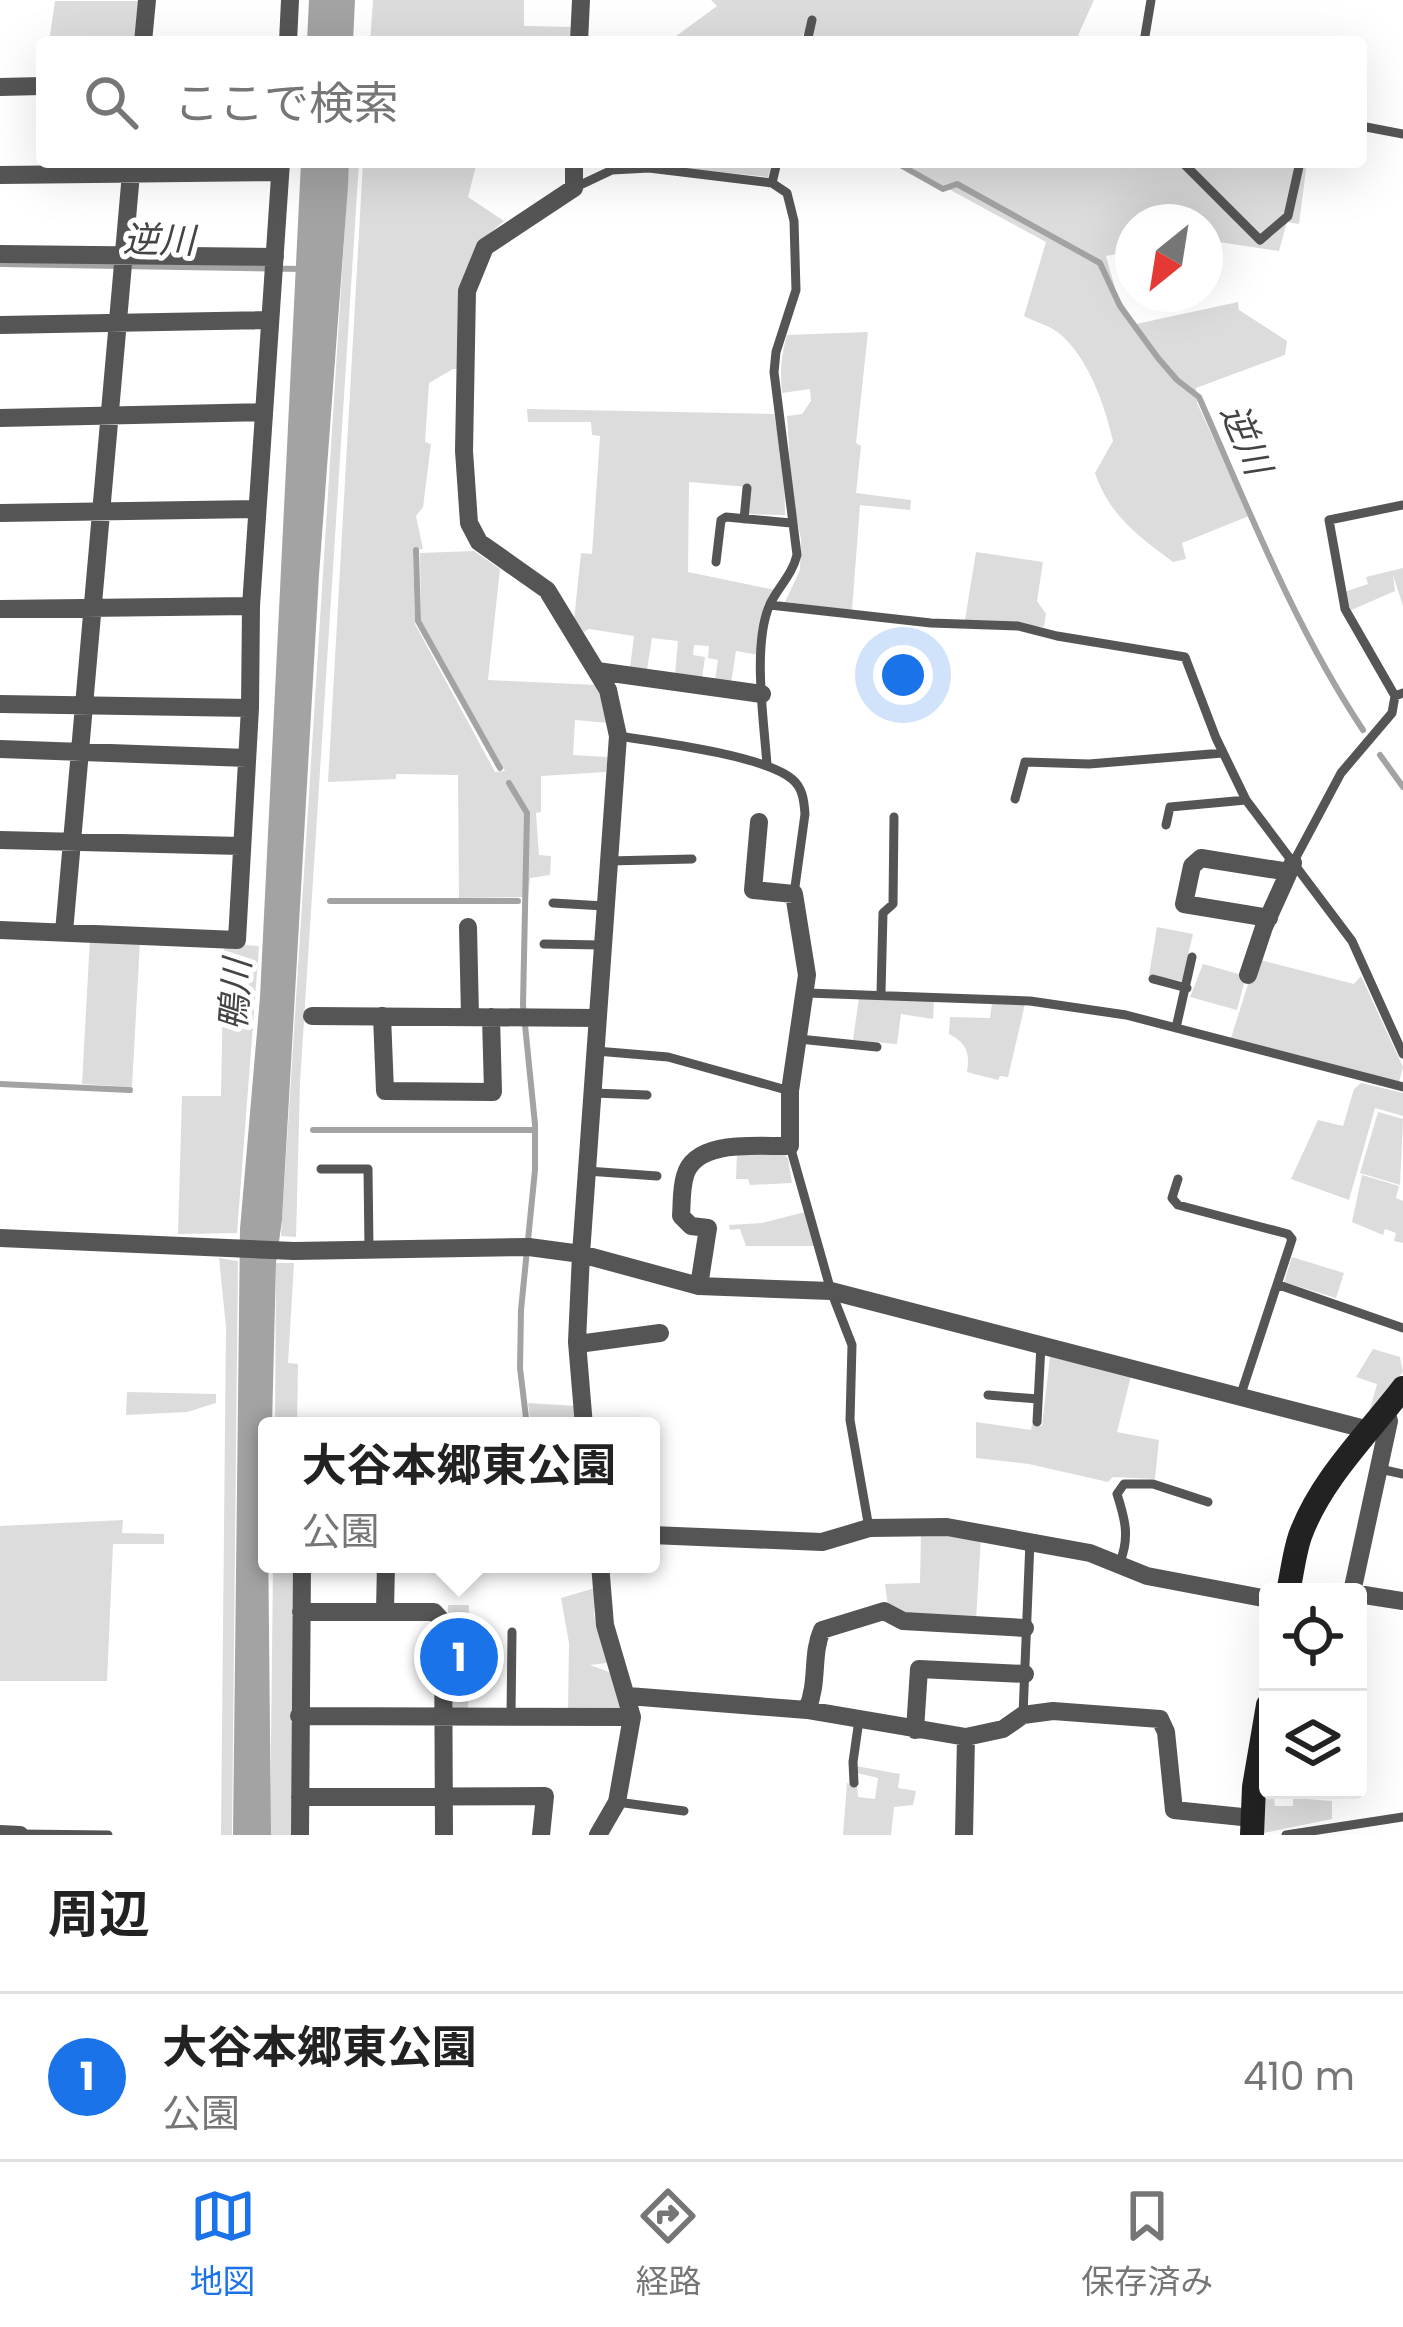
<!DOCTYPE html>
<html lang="ja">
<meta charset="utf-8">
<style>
:root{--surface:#fff;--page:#f2f2f2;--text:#222;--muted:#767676;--line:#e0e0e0;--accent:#1a73e8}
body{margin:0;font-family:Poppins,"Noto Sans JP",sans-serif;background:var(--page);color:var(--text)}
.controls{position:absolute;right:36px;bottom:36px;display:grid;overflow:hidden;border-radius:12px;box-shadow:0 12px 48px #0002}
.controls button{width:108px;height:108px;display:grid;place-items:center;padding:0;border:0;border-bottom:3px solid var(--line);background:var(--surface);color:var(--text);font:60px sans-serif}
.compass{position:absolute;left:1115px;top:204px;width:108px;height:108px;border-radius:50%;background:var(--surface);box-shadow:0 12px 48px #0002;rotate:210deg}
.you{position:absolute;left:903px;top:675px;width:42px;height:42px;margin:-30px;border:9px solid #fff;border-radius:50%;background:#1a73e8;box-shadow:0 0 0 18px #1a73e833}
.badge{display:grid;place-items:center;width:78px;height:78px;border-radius:50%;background:var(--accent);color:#fff;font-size:39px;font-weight:700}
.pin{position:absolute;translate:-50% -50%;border:6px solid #fff;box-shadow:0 3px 12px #0006}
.popup{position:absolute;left:258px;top:1417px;width:402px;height:156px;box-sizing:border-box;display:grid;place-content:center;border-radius:12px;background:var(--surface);filter:drop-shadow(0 3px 9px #0005);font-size:39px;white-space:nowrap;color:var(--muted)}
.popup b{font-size:45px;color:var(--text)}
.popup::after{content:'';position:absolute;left:50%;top:100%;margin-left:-24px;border:24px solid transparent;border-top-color:var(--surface)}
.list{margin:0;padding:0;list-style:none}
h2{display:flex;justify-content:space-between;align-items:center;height:156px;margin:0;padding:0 48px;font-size:51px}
h2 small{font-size:39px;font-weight:400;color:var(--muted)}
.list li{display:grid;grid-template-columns:78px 1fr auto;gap:36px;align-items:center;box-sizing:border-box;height:168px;padding:0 48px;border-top:3px solid var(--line)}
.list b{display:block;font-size:45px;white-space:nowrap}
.list p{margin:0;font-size:39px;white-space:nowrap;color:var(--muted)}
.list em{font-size:39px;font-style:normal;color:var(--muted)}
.icon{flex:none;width:66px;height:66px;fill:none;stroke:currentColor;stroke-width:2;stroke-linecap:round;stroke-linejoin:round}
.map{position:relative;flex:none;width:1403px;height:1835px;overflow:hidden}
.search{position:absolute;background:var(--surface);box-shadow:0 12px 48px #0002;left:36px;right:36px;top:36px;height:132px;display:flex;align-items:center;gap:30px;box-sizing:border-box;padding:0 42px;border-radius:12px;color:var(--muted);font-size:45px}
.sheet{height:324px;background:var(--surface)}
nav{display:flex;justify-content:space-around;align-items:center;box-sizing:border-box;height:168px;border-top:3px solid var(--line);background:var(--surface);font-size:33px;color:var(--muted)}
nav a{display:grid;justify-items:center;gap:6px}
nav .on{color:var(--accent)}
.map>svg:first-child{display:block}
.green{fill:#dcdcdc}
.water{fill:#a3a3a3}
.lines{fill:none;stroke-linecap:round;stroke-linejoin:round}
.stream{stroke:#a3a3a3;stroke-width:6}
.lane{stroke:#555;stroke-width:9}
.street{stroke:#555;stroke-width:18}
.secondary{stroke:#222;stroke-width:24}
.labels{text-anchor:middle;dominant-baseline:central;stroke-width:10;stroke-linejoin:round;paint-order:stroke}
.water-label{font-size:36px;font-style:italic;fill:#444;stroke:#fff}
</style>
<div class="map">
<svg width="1403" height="1835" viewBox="0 0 1403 1835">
<rect width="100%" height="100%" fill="#fff"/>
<path class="green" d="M373 0H524V26L575 27 574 42H370Z
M711 0H1094L1075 42H834L803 34 800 42H668L717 6Z
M55 1H138L135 42H49Z
M349 162H359L300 1083 296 1237 281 1236Z
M363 162H477L468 197 504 221 483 239 461 369H453L429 383 425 442 431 444 423 507 416 516 423 549 413 550 415 624 495 772 505 771 421 621 420 553 474 551 500 569 488 680 598 685 609 723 575 720 573 755 608 757 606 772 541 776V812L536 813 539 855 551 856 550 875 530 878 528 897 459 898 458 775 396 774V779L328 782Z
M621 162H772L768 177Z
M899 162H1307L1299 224 1287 222 1279 251 1205 240V222H1133V251L1106 256 1117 295 1136 324 1238 302 1239 310 1287 341 1285 355 1196 388 1197 403 1249 516 1182 543 1186 559 1173 562C1137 535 1110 516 1095 473L1113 441C1105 406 1089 359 1060 334 1051 326 1035 322 1024 316L1046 242Z
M868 332 856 443 861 446 856 493 911 500 910 510 860 505 852 610 785 602 800 570 801 539 792 495 787 416 802 414 811 401 810 389 782 393C780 373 781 354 787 335Z
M527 409 774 414 784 466 785 515 747 514 748 487 689 482 688 572 775 590 764 605 759 655 736 651 731 683 715 680 718 660 708 658 709 646 694 645 693 655 705 657 702 678 675 674 678 641 652 638 647 670 630 668 634 636 589 629 584 632 574 620 581 553 592 554 600 436 592 435 591 422H528Z
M976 552 1043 562 1037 601 1046 614 1044 627 965 620Z
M1403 568V606L1393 575 1395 591 1349 611 1344 592 1368 584 1366 577Z
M1157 927 1193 934 1182 981 1149 975Z
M90 938 140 940 132 1087 82 1084Z
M224 944 259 946 237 1233 178 1234 182 1096H221Z
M1256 959 1354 984 1361 976 1403 1067 1399 1082 1231 1038Z
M1203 964 1246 976 1237 1010 1190 997Z
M859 998 934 1000 933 1019 901 1014 897 1044 853 1040Z
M992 1003 1025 1004 1008 1077 1000 1076 998 1080 967 1072C970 1053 967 1043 949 1034L950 1017 990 1018Z
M1361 1083 1403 1093V1116L1375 1108 1349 1200 1291 1179 1318 1120 1343 1126 1354 1089Z
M1378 1112 1403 1119 1400 1185 1360 1173Z
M737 1153H783L788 1158 792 1183 750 1185 748 1179H736Z
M1362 1175 1399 1186 1396 1198 1403 1201V1243L1394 1241 1396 1233 1385 1229 1383 1235 1352 1222Z
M805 1212 816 1246H746L740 1229 730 1230 729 1225 762 1223Z
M1292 1257 1344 1273 1336 1298 1284 1282Z
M219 1258 238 1261 232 1835H221L226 1327Z
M276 1263H294L288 1363 298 1364 297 1426H275Z
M1373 1349 1400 1357 1403 1372 1369 1413 1377 1384 1356 1377Z
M1050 1357 1131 1376 1117 1432 1159 1440 1155 1479 1113 1477 1108 1482 1029 1464 976 1458V1422L1031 1430 1032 1424 1042 1426Z
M127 1392 216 1394V1403L187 1412 126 1415Z
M528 1403 576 1406 578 1426H531Z
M123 1520 122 1533 164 1534V1544H113L107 1681H0V1526Z
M921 1532 981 1536 976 1620 897 1614 888 1606 885 1584 920 1583Z
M273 1564H296L292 1835H270Z
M595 1588 594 1615 607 1663 590 1665 609 1672 624 1703 622 1712 568 1709 569 1643 561 1598Z
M448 1605H469L468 1709H451Z
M856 1766 900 1774 898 1788 916 1791 913 1805 894 1807 891 1835H843L847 1783 857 1786 858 1797 875 1799 878 1778 857 1773Z
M1262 1796 1274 1797 1275 1806H1293V1798L1332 1801V1819L1264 1833Z"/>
<path class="water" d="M309 0H355L353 42H307Z
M301 162H349L348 186 319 575 282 1220 276 1263 272 1426H267L271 1835H233L240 1229 260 997Z"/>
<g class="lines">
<path class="stream" d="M895 162 943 189 957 184 1100 263 1120 306 1158 358 1177 380 1199 397C1249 510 1294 626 1363 730
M0 264 302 269
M416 550 418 621 500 768
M1380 755 1403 787
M509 783 527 813 523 1005 535 1124V1170L521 1310 520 1368 527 1426
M330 901H518
M0 1084 130 1090
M313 1130H535"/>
<path class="lane" d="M807 42 812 20
M1144 42 1151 0
M1361 126 1403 134
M1182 162 1260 240 1288 216 1300 162
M772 183 777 162
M576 187 612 170 649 168 772 183 787 193 794 221 796 290 776 352 774 372 797 555C792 575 779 586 770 604 752 644 764 721 767 765
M1403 505 1329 520 1345 609 1395 696 1403 693
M744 519 747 488
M716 562 721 520 726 517 791 523
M770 605 931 623 1018 626 1057 636 1185 657 1216 738 1246 800 1352 941 1403 1054
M618 736C658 742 763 755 792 779 803 788 804 801 805 814L794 894
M1015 799 1025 762 1089 764 1223 753
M1166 825 1170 807 1246 800
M608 861 692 859
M1293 863 1341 773 1392 713 1395 696
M553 903 604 906
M544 944 602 945
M1153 979 1187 988
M807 993 1030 1001 1126 1015 1403 1087
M881 993 883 913 893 904 894 817
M1176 1028 1192 957
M799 1039 877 1047
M596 1051 668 1057 790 1091
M593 1093 647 1095
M790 1146 831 1291 852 1345 850 1420 869 1528
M321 1169H368L369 1249
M587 1171 657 1176
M1178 1179 1172 1198 1178 1205 1288 1234 1292 1239 1240 1397
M1279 1285 1403 1328
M988 1395 1038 1399
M1037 1422 1041 1345
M1380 1469 1403 1474
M1120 1562C1130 1537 1125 1519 1117 1494L1124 1484H1153L1208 1502
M1023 1715 1030 1541
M511 1716 512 1632
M854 1783 853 1762 859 1720
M617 1802 684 1811
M20 1834 108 1835
M1286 1835 1403 1817"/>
<path class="street" d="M143 42 147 0
M288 42 290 0
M579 42 581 0
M0 87 42 86
M574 162V188L485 247 467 291 464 451 469 523 479 542 547 590 608 690 618 736 581 1254 577 1342 584 1426
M0 175 280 172
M0 254 275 257
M0 325 270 320
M0 418 264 412
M0 513 257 509
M0 609 251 606
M597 671 762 694
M0 704 250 708
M0 749 247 758
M0 840 241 846
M1269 918 1184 904 1192 866 1201 858 1289 872
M468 927 470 1016
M0 930 237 940 250 708 251 606 281 162
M64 932 132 162
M1248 975 1264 927 1293 863
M312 1016 598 1018
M382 1016 385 1091 493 1092 491 1017
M0 1238 294 1251 529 1247 581 1254 699 1286 831 1291 1369 1430
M699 1286 708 1228 691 1226 681 1216C682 1203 681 1189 685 1176 695 1138 760 1147 790 1146V1091L807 975 794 894 753 890 759 822
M578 1344 660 1333
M651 1535 822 1542 869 1528 947 1527 1090 1553 1147 1576 1268 1599
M1352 1592 1389 1421 1386 1410
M1358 1594 1403 1601
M385 1611 386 1564
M301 1612H434L443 1622 444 1835
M628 1696 807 1710 966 1737 1003 1729 1023 1715 1053 1711 1160 1719 1166 1732 1174 1810 1252 1818
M807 1710C819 1681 811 1655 822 1630L884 1611 903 1621 1025 1628
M299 1716 632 1717
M915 1730 919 1669 1025 1674
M300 1797 545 1796 541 1835
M0 1834 20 1835
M300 1835 302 1564
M598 1835 617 1802 632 1717 605 1625 600 1564
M964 1835 966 1737"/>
<path class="secondary" d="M1288 1592C1292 1574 1294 1554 1300 1536 1321 1479 1367 1435 1403 1388
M1252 1835 1254 1787 1268 1705"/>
</g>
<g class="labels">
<g class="water-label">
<text transform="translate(159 240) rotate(1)">逆川</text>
<text transform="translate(1246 439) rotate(67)">逆川</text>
<text transform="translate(235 995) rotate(-86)">鴨川</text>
</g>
</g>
</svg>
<div class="controls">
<button><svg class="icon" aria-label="locate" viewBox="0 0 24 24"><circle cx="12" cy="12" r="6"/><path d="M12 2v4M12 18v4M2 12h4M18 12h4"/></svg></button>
<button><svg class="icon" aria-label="layers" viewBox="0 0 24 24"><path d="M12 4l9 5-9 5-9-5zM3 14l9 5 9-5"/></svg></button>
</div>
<svg class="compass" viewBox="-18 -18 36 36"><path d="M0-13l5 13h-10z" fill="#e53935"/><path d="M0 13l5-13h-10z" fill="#767676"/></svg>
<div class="you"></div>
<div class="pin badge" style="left:459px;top:1657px">1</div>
<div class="popup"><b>大谷本郷東公園</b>公園</div>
<div class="search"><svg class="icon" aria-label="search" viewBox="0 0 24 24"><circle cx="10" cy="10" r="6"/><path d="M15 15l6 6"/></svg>ここで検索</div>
</div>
<section class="sheet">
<h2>周辺<small></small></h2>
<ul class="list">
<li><span class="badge">1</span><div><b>大谷本郷東公園</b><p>公園</p></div><em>410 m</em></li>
</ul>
</section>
<nav>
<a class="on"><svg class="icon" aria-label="map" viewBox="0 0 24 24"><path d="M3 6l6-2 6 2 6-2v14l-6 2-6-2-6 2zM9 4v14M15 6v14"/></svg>地図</a>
<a><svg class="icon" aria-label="directions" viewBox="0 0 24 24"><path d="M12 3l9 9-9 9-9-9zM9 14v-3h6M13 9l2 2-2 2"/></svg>経路</a>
<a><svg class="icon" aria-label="saved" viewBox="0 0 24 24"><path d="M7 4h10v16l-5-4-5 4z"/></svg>保存済み</a>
</nav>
